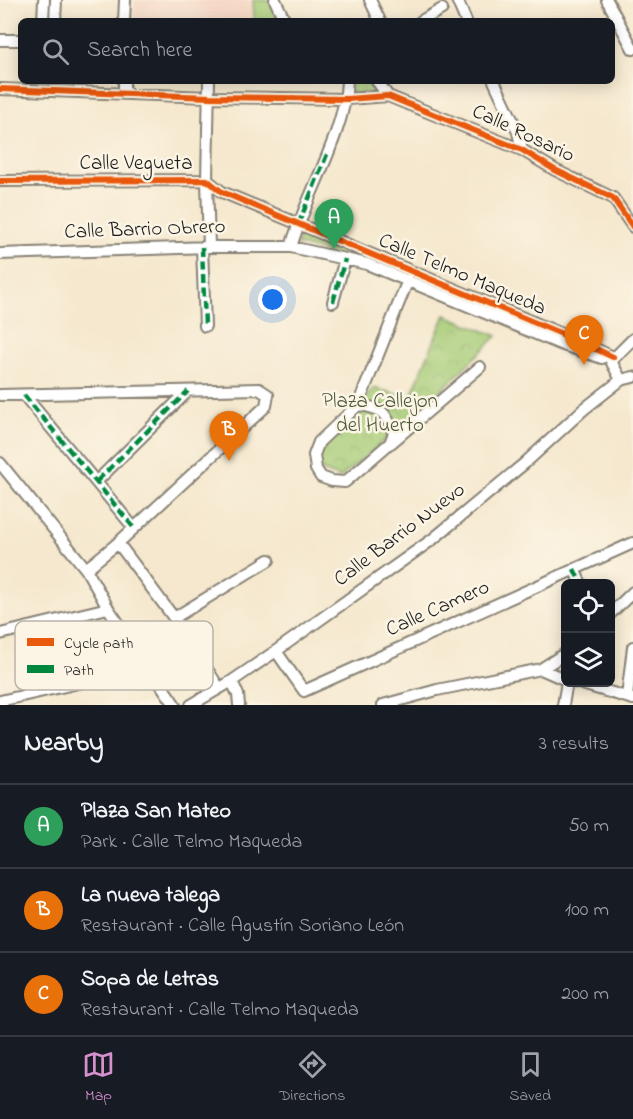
<!DOCTYPE html>
<meta charset="utf-8">
<style>
:root{--surface:#171b24;--page:#242831;--text:#f1f3f6;--muted:#9ea1a6;--line:#363941;--accent:#d690ce}
body{margin:0;font-family:"Indie Flower",sans-serif;background:var(--page);color:var(--text)}
.controls{position:absolute;right:18px;bottom:18px;display:grid;overflow:hidden;border-radius:9px;box-shadow:0 3px 15px #0003}
.controls button{width:54px;height:54px;display:grid;place-items:center;padding:0;border:0;border-bottom:2px solid var(--line);background:var(--surface);color:var(--text);font:30px sans-serif}
.you{position:absolute;left:273px;top:300px;width:21px;height:21px;margin:-15px;border:4px solid #fff;border-radius:50%;background:#1a73e8;box-shadow:0 0 0 9px #1a73e833}
.badge{display:grid;place-items:center;width:39px;height:39px;border-radius:50%;background:var(--accent);color:#fff;font-size:20px;font-weight:700}
.pin{position:absolute;translate:-50% -50px;filter:drop-shadow(0 2px 3px #0008)}
.pin::after{content:'';position:absolute;top:32px;width:21px;height:18px;background:inherit;clip-path:polygon(0 0,100% 0,50% 100%)}
.list{margin:0;padding:0;list-style:none}
h2{display:flex;justify-content:space-between;align-items:center;height:78px;margin:0;padding:0 24px;font-size:26px}
h2 small{font-size:20px;font-weight:400;color:var(--muted)}
.list li{display:grid;grid-template-columns:39px 1fr auto;gap:18px;align-items:center;box-sizing:border-box;height:84px;padding:0 24px;border-top:2px solid var(--line)}
.list b{display:block;font-size:22px;white-space:nowrap}
.list p{margin:0;font-size:20px;white-space:nowrap;color:var(--muted)}
.list em{font-size:20px;font-style:normal;color:var(--muted)}
.icon{flex:none;width:33px;height:33px;fill:none;stroke:currentColor;stroke-width:2;stroke-linecap:round;stroke-linejoin:round}
.map{position:relative;flex:none;width:633px;height:705px;overflow:hidden}
.search{position:absolute;background:var(--surface);box-shadow:0 3px 15px #0003;left:18px;right:18px;top:18px;height:66px;display:flex;align-items:center;gap:15px;box-sizing:border-box;padding:0 21px;border-radius:9px;color:var(--muted);font-size:22px}
.sheet{height:330px;background:var(--surface)}
nav{display:flex;justify-content:space-around;align-items:center;box-sizing:border-box;height:84px;border-top:2px solid var(--line);background:var(--surface);font-size:16px;color:var(--muted)}
nav a{display:grid;justify-items:center;gap:3px}
nav .on{color:var(--accent)}
.map>svg:first-child{display:block}
.built{fill:#f4d3c0}
.park{fill:url(#park-crowns);stroke:#607448;stroke-width:1.5}
.lines{fill:none;stroke-linecap:round;stroke-linejoin:round}
.street-casing{stroke:#888275;stroke-width:14}
.street{stroke:#fff;stroke-width:10}
.quiet{stroke:#00873e;stroke-width:4.5;stroke-dasharray:9 4.5;stroke-linecap:butt}
.cycleway-casing{stroke:#fcf5e5;stroke-width:10}
.cycleway{stroke:#e8590c;stroke-width:6}
.labels{text-anchor:middle;dominant-baseline:central;stroke-width:5;stroke-linejoin:round;paint-order:stroke}
.street-label{font-size:21px;fill:#1c1c1c;stroke:#fcf5e5}
.park-label{font-size:21px;fill:#4c593b;stroke:#fcf5e5}
.key{fill:#fcf5e5;stroke:#b9b4a9;stroke-width:1.5}
.key-label{font-size:16px;fill:#1c1c1c}
</style>
<div class="map">
<svg width="633" height="705" viewBox="0 0 633 705">
<defs>
<pattern id="park-crowns" width="20" height="18" patternUnits="userSpaceOnUse" patternTransform="scale(1.5)"><rect width="20" height="18" fill="#a5cb75"/><path d="M2 6a3 3 0 1 1 6 0M12 15a3 3 0 1 1 6 0" fill="none" stroke="#8dae65"/></pattern>
</defs>
<rect width="100%" height="100%" fill="#fcf5e5"/>
<filter id="ink" filterUnits="userSpaceOnUse"><feTurbulence type="fractalNoise" baseFrequency=".0167" numOctaves="2"/><feDisplacementMap in="SourceGraphic" scale="12" xChannelSelector="R" yChannelSelector="G"/><feConvolveMatrix kernelMatrix="1 2 1 2 8 2 1 2 1" color-interpolation-filters="sRGB"/></filter>
<filter id="wash" filterUnits="userSpaceOnUse"><feTurbulence type="fractalNoise" baseFrequency=".008" numOctaves="4" result="noise"/><feDisplacementMap in="SourceGraphic" scale="24" xChannelSelector="R" yChannelSelector="G"/><feGaussianBlur stdDeviation="1.35" result="paint"/><feColorMatrix in="noise" values="0 0 0 0 0 0 0 0 0 0 0 0 0 0 0 0 0 1.4 0 .05"/><feComposite in="paint" operator="in"/></filter>
<g filter="url(#wash)">
<rect width="100%" height="100%" fill="#f5e8ce"/>
<path class="built" d="M134 0H251V21H134Z"/>
<path class="park" d="M253 0H269L278 21H254Z
M351 81H368L374 92 351 94Z
M301 229 364 254V262L297 245Z
M445 315 497 336 427 404 340 478 321 470 316 450 374 388 410 398Z"/>
</g>
<g filter="url(#ink)">
<g class="lines">
<defs>
<path id="street" d="M275 0 285 21
M370 0 380 21
M457 0 466 21
M607 0 633 49
M43 21 44 0
M55 21 56 0
M124 21 125 0
M421 21 442 9
M0 40H21
M124 81V94
M209 81 207 180 209 247
M377 81 388 96
M494 81 518 132 522 150
M0 89 209 97 347 99 388 96 522 150 555 170 613 198 633 227
M0 181 207 180 222 192 581 342 613 357
M202 247 205 326
M291 247C306 195 345 133 347 81
M0 254 209 247H291L367 264 560 344 602 358
M333 302 345 259
M633 339 611 361 621 380 633 377
M0 395 259 389 268 395 266 406 118 543 86 569
M24 395 134 528
M358 405C383 408 384 411 394 433L390 443 345 482 332 481 321 477 316 469 314 455 319 442 358 405 408 280
M391 443 480 367
M0 463 86 569 108 608 175 705
M97 481 188 391
M118 543 174 618 219 688
M574 569 581 584
M610 614 633 592
M174 618 269 560
M0 634 108 608
M276 651 304 691 633 543
M541 669 566 680
M232 681 238 695 239 705
M575 682 633 699
M627 697 633 647
M0 701 148 667
M191 705 232 681 276 651 433 539 525 463 584 409 621 380
M383 705 437 690 541 669 566 653
M563 705 567 682"/>
</defs>
<use href="#street" class="street-casing"/>
<use href="#street" class="street"/>
<path class="quiet" d="M298 225 328 152
M202 247 205 326
M333 302 345 259
M24 395 134 528
M97 481 188 391
M574 569 581 584"/>
<defs>
<path id="cycleway" d="M0 89 209 97 347 99 388 96 522 150 555 170 613 198 633 227
M0 181 207 180 222 192 581 342 613 357"/>
</defs>
<use href="#cycleway" class="cycleway-casing"/>
<use href="#cycleway" class="cycleway"/>
</g>
</g>
<g class="labels">
<g class="street-label">
<text transform="translate(523 134) rotate(25)">Calle Rosario</text>
<text x="136" y="164">Calle Vegueta</text>
<text transform="translate(145 230) rotate(-2)">Calle Barrio Obrero</text>
<text transform="translate(462 275) rotate(23)">Calle Telmo Maqueda</text>
<text transform="translate(400 535) rotate(-37)">Calle Barrio Nuevo</text>
<text transform="translate(438 609) rotate(-24)">Calle Camero</text>
</g>
<g class="park-label">
<text x="380" y="402">Plaza Callejon<tspan x="380" dy="24">del Huerto</tspan></text>
</g>
</g>
<rect x="15" y="621" width="198" height="69" rx="9" class="key"/>
<rect x="27" y="638" width="27" height="8" fill="#e8590c"/>
<rect x="27" y="665" width="27" height="8" fill="#00873e"/>
<g class="key-label">
<text x="64" y="648">Cycle path</text>
<text x="64" y="675">Path</text>
</g>
</svg>
<div class="controls">
<button><svg class="icon" aria-label="locate" viewBox="0 0 24 24"><circle cx="12" cy="12" r="6"/><path d="M12 2v4M12 18v4M2 12h4M18 12h4"/></svg></button>
<button><svg class="icon" aria-label="layers" viewBox="0 0 24 24"><path d="M12 4l9 5-9 5-9-5zM3 14l9 5 9-5"/></svg></button>
</div>
<div class="you"></div>
<div class="pin badge" style="left:334px;top:249px;background:#2e9e5b">A</div>
<div class="pin badge" style="left:229px;top:461px;background:#e8710a">B</div>
<div class="pin badge" style="left:584px;top:365px;background:#e8710a">C</div>
<div class="search"><svg class="icon" aria-label="search" viewBox="0 0 24 24"><circle cx="10" cy="10" r="6"/><path d="M15 15l6 6"/></svg>Search here</div>
</div>
<section class="sheet">
<h2>Nearby<small>3 results</small></h2>
<ul class="list">
<li><span class="badge" style="background:#2e9e5b">A</span><div><b>Plaza San Mateo</b><p>Park · Calle Telmo Maqueda</p></div><em>50 m</em></li>
<li><span class="badge" style="background:#e8710a">B</span><div><b>La nueva talega</b><p>Restaurant · Calle Agustín Soriano León</p></div><em>100 m</em></li>
<li><span class="badge" style="background:#e8710a">C</span><div><b>Sopa de Letras</b><p>Restaurant · Calle Telmo Maqueda</p></div><em>200 m</em></li>
</ul>
</section>
<nav>
<a class="on"><svg class="icon" aria-label="map" viewBox="0 0 24 24"><path d="M3 6l6-2 6 2 6-2v14l-6 2-6-2-6 2zM9 4v14M15 6v14"/></svg>Map</a>
<a><svg class="icon" aria-label="directions" viewBox="0 0 24 24"><path d="M12 3l9 9-9 9-9-9zM9 14v-3h6M13 9l2 2-2 2"/></svg>Directions</a>
<a><svg class="icon" aria-label="saved" viewBox="0 0 24 24"><path d="M7 4h10v16l-5-4-5 4z"/></svg>Saved</a>
</nav>
